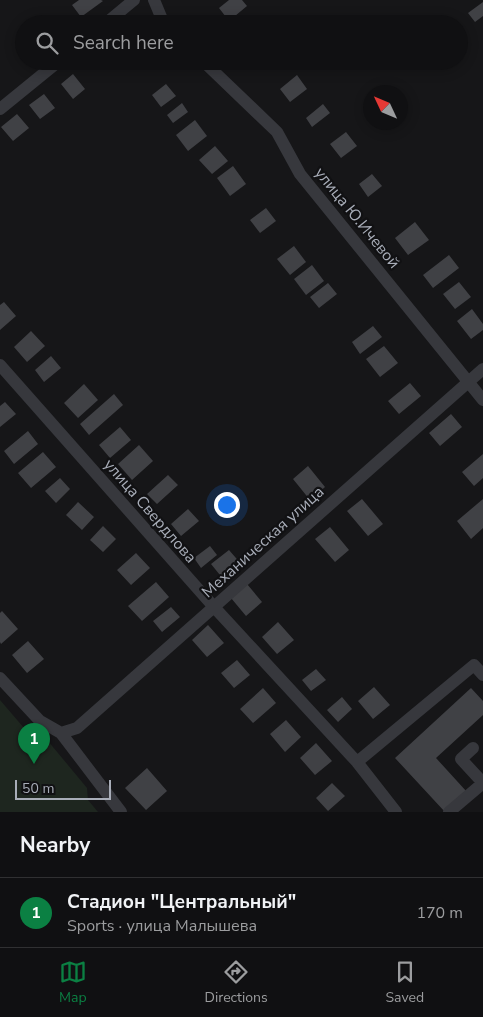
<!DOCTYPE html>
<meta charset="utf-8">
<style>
:root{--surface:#101012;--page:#19191b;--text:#f1f3f6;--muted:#9c9d9f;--line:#303032;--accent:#0b8043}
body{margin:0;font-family:"Nunito Sans",sans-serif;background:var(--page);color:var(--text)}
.compass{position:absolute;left:363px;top:85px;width:45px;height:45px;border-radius:50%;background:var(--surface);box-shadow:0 2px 12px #0003;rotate:314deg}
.scale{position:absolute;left:15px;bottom:12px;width:96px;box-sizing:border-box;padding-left:5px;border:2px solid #a8adb8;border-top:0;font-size:14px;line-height:18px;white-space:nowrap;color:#a8adb8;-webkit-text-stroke:4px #111113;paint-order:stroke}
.you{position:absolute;left:226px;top:504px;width:18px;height:18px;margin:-12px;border:4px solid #fff;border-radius:50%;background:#1a73e8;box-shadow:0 0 0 8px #1a73e833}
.badge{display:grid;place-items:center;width:32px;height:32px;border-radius:50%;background:var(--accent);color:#fff;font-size:16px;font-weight:700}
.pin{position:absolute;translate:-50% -41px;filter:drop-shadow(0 1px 2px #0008)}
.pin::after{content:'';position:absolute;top:26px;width:18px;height:15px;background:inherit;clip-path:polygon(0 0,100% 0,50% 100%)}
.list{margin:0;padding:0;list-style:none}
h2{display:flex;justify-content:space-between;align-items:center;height:65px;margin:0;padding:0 20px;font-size:21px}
h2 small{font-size:16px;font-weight:400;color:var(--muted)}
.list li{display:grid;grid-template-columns:32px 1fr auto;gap:15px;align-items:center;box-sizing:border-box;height:70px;padding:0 20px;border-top:1px solid var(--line)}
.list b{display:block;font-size:19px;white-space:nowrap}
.list p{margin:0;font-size:16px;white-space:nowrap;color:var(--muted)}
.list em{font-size:16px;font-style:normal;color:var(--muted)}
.icon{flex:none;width:28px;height:28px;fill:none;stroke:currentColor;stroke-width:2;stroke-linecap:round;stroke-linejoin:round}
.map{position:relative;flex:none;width:483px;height:812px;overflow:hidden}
.search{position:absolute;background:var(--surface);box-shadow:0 2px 12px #0003;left:15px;right:15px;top:15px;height:55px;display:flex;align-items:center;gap:12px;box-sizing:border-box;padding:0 18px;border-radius:28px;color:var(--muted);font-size:19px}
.sheet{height:135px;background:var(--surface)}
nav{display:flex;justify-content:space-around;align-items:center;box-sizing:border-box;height:70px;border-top:1px solid var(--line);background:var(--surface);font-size:14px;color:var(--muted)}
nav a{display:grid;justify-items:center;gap:2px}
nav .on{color:var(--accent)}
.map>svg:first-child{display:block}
.green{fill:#1e261f}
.building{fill:#404145}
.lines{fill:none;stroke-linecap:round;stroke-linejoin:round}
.minor{stroke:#37383d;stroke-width:12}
.labels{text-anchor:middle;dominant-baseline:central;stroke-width:4.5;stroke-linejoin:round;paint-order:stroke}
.street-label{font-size:16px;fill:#a8adb8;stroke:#111113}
</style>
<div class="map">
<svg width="483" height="812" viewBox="0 0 483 812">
<rect width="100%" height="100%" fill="#161618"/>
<path class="green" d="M0 700 30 735 48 741 87 788 88 800 98 812H0Z"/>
<path class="building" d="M79 0H101L103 1 81 17 72 5Z
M229 0H242L247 6 229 21 219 8Z
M483 2V16L475 22 468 13Z
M257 61H274L263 69Z
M73 74 85 89 73 99 61 84Z
M297 75 307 89 290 102 280 89Z
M166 84 176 96 161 107 152 95Z
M44 94 55 108 40 119 29 105Z
M182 103 188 112 173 123 167 115Z
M323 104 330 113 312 127 306 118Z
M17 114 29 128 13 141 1 127Z
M195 120 207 136 188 151 176 135Z
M346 132 357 146 341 158 330 144Z
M215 146 228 161 212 174 199 160Z
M233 166 246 184 230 196 217 178Z
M372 174 382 186 368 197 359 184Z
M266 208 276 221 260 233 250 220Z
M415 222 429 240 408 255 395 238Z
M294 246 306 262 290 275 277 259Z
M449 255 459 268 433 288 423 275Z
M312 265 324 281 306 295 294 279Z
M459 282 471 297 455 309 443 294Z
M328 283 337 294 319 308 310 297Z
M4 302 16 316 0 330V305Z
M472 309 483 324V330L471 339 457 321Z
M373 326 382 337 360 354 352 342Z
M31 331 45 346 27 362 14 347Z
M384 346 398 363 380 377 366 359Z
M51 356 61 368 44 382 35 370Z
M410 383 421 396 399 414 388 401Z
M84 384 98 400 78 418 64 403Z
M114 394 123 405 89 435 80 424Z
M5 402 16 414 0 427V406Z
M451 414 462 427 440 446 429 433Z
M120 427 131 440 110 458 99 445Z
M28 431 38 444 14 464 4 451Z
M139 445 153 461 132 480 118 464Z
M43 452 56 467 31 488 18 473Z
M483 454V478L474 486 462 472Z
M308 466 325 487 310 500 293 479Z
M168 475 178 485 157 504 147 494Z
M60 478 70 489 56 503 45 491Z
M362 499 383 524 368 536 347 511Z
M483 499V528L471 539 457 521Z
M78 502 94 517 82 530 66 515Z
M188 509 199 521 181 536 171 524Z
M103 526 116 539 103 552 90 540Z
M330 527 349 550 335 562 315 539Z
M210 546 217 555 201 568 194 558Z
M229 550 242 565 224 580 211 564Z
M136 553 150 568 131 585 117 570Z
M156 582 169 597 142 621 128 606Z
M247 584 262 602 246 616 231 598Z
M171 607 180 617 162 632 153 621Z
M2 611 18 629 1 644 0 642V613Z
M278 622 294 640 277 654 262 637Z
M208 625 224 643 207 657 192 640Z
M28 641 44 659 27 673 12 655Z
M237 660 250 675 234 688 221 673Z
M316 669 326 680 311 691 302 680Z
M374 687 390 705 373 719 358 701Z
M263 688 276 703 253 723 240 709Z
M471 688 483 701V715L436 758 467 792 445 812 395 758Z
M342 697 352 709 338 722 327 710Z
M286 720 301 737 285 752 270 734Z
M316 743 332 761 315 775 300 758Z
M147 768 167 791 146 810 125 788Z
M332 783 345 796 328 811 316 798Z"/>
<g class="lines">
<path class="minor" d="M154 0 164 24
M105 24 134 0
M203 61 277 132 300 174 483 400
M0 109 59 61
M0 365 214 607 357 762 396 812
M0 678 40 721 61 733 121 812
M61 733 77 728 483 369
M357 762 474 665 483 675
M449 812 483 783 461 759 473 748"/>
</g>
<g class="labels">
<g class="street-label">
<text transform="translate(357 218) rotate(51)">улица Ю.Ичевой</text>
<text transform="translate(150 511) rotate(49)">улица Свердлова</text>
<text transform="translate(263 542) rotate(-42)">Механическая улица</text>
</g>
</g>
</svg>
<svg class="compass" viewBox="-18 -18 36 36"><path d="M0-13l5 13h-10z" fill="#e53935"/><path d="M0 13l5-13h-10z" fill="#9c9d9f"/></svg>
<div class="scale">50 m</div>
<div class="you"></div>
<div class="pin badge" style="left:34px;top:764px">1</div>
<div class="search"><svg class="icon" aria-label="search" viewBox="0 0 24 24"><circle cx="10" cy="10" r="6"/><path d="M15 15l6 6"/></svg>Search here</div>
</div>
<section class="sheet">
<h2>Nearby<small></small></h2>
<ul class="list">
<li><span class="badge">1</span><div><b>Стадион &quot;Центральный&quot;</b><p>Sports · улица Малышева</p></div><em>170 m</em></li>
</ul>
</section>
<nav>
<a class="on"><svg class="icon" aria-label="map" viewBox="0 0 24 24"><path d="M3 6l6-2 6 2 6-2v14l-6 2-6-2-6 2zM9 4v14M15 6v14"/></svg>Map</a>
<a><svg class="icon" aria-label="directions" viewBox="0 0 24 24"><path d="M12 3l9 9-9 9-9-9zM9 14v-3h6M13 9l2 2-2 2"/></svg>Directions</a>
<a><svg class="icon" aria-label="saved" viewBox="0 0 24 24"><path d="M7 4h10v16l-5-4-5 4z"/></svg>Saved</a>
</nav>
